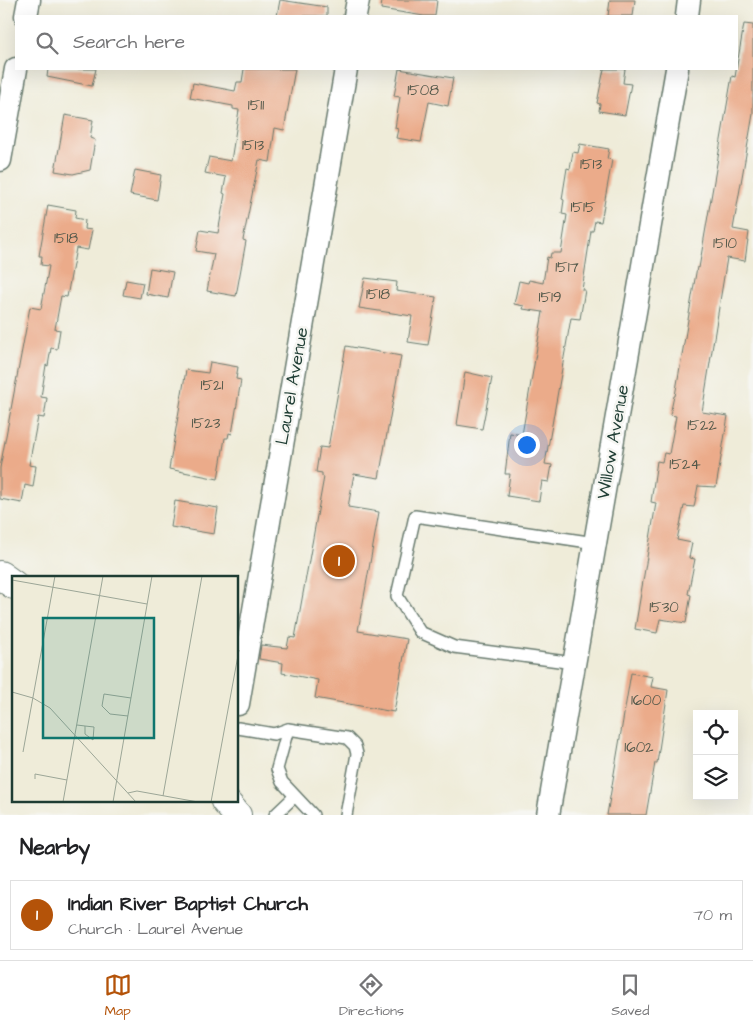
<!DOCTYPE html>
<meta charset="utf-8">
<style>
:root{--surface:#fff;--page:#f6f6f6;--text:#202124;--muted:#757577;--line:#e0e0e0;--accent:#b45309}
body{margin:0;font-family:"Architects Daughter",sans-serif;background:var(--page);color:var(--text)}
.controls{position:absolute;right:15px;bottom:15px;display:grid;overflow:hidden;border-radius:0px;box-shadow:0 5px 20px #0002}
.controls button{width:45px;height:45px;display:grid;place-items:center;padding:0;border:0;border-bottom:1px solid var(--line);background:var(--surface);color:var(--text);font:25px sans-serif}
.you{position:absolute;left:526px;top:444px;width:18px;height:18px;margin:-12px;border:4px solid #fff;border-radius:50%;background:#1a73e8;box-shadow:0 0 0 8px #1a73e833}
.badge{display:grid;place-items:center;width:32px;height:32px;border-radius:50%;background:var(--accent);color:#fff;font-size:16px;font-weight:700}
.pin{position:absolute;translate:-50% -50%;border:2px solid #fff;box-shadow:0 1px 5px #0006}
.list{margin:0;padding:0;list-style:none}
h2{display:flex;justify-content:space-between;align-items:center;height:65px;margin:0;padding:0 20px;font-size:21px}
h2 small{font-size:16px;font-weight:400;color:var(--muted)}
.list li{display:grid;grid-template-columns:32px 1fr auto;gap:15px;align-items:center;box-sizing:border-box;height:70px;margin:0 10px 10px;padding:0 10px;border:1px solid var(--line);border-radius:0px}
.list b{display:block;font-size:19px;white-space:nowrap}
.list p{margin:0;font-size:16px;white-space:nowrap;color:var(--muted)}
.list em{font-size:16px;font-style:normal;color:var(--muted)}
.icon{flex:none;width:28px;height:28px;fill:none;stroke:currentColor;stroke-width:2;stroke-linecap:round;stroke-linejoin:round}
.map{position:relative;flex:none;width:753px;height:815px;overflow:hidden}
.search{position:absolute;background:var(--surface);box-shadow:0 5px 20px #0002;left:15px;right:15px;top:15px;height:55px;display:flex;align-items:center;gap:12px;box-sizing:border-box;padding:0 18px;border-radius:0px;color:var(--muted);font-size:19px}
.sheet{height:145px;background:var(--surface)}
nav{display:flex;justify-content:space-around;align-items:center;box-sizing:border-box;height:70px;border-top:1px solid var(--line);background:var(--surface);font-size:14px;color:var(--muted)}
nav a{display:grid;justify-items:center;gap:2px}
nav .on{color:var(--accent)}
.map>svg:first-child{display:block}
.building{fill:#ebab8a}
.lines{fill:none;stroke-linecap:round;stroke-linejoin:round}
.service-casing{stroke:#687a6e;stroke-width:14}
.minor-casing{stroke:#687a6e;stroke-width:25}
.tertiary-casing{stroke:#687a6e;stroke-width:30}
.service{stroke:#fff;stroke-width:11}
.minor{stroke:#fff;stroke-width:22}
.tertiary{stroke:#fff;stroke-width:28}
.labels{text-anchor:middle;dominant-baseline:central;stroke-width:5;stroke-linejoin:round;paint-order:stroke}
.number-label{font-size:15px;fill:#52584a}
.street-label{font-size:18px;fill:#1f3d34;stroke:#f6f6f2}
.inset-road{fill:none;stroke:#9ca697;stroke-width:1}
.view{fill:#0f766e;fill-opacity:0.15;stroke:#0f766e;stroke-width:2.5}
.inset-edge{fill:none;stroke:#1f3d34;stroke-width:2.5}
</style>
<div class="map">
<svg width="753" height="815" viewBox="0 0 753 815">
<rect width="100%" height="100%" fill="#f6f6f2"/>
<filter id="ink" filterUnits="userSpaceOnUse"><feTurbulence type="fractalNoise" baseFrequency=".02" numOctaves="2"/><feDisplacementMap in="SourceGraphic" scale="10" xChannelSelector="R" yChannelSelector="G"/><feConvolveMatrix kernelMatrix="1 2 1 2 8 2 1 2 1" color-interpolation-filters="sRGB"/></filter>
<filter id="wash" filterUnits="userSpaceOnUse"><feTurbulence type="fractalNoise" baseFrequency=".0096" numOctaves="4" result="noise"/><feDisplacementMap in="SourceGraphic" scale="20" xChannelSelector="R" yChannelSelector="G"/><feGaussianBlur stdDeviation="1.12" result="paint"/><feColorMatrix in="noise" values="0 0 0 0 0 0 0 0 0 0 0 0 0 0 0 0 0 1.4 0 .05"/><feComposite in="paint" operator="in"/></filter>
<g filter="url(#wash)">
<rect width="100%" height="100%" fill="#efecd9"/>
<g id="blocks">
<path class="building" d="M280 0 327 7V16H277Z
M382 0H437L435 16H424L381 9Z
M610 0H635L633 16H608Z
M744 24 753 25V114L733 229 749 232 745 261 727 258 702 412 728 416 716 487 698 486 694 507 684 506 677 540 692 543 689 558 695 559 688 594 691 595 686 623 660 619 657 633 635 629 656 503 651 502 657 461 662 462 664 453 669 454 676 416 670 415 674 396H675L697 267 699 268 732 76 735 77Z
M48 69H96L92 86 47 77Z
M244 69H295L284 130 275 128 270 162 259 160 243 240 246 241 236 296 207 291 214 254 196 251 200 230 218 233 225 194 223 193 226 177 205 173 209 157 231 161 239 110 233 109V106L190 98 193 83 235 91 237 82H242Z
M399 69 453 78 448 106 429 102 421 142 396 138 398 129 395 128 400 97 394 96Z
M604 69H625L623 83 631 84 625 115 599 111 600 104 597 103Z
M65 115 93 120 90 138 95 140 90 170 73 174 55 171Z
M580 144 609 149 607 159 612 160 601 222 595 221 593 231H591L582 290H585L580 319 571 318 545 464 552 465 549 482 542 481 539 501 507 496 510 474H505L510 433 522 435 543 312 523 309 524 306 514 304 519 281 528 283 529 280 543 283 547 257 550 258 551 253H561L567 215 562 214 564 200 562 199 567 168 570 169 573 152 578 153Z
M135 170 161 175 157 200 130 195Z
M48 205 76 210 75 218 85 220 84 229 92 230 88 250 76 248 67 297 61 296 55 329 60 330 57 349 51 348 48 366 46 365 41 397 47 398 44 418 38 417 29 465 36 466 33 487 25 485 22 503 0 499V468L30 307 41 309 49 266 41 265 42 256H39Z
M150 268 173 272 168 298 146 294Z
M365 278 397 282 396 291 436 297 428 345 408 342 412 316 359 308Z
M126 280 143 283 140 298 123 295Z
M346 346 401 356 379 478 354 474 348 507 379 512 358 631 407 639 394 712 315 698 318 680 282 673 283 663 259 659 261 645 287 648 289 637 295 638 324 477 322 476V473L316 472 320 447 328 448Z
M210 362 238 367 236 379 241 380 232 434 229 433 228 438H225L218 479 169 469 186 370 208 373Z
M465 372 492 378 482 429 457 425Z
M175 501 218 508 214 534 171 527Z
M631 673 653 677 651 687 668 690 657 763H655L646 815H607Z"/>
</g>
</g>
<g filter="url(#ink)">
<use href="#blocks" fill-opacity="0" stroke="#687a6e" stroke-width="1"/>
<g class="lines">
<defs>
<path id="service" d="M574 663 454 647 420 632 397 596 415 516 595 543
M238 728 274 734 288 729 347 738 355 746 357 754 346 815
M288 729 277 769 282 782 313 815
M275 815 295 796"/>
<path id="minor" d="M26 16 29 0
M355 16 358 0
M687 16 689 0
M0 160 16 69
M238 704 346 69
M548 815 677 69"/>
<path id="tertiary" d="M0 575 14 585
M225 801 237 815"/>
</defs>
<use href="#service" class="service-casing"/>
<use href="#minor" class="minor-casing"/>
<use href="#tertiary" class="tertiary-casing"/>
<use href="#service" class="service"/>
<use href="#minor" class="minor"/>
<use href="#tertiary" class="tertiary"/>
</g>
</g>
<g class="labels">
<g class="number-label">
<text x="423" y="90">1508</text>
<text x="256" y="105">1511</text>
<text x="253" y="145">1513</text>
<text x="591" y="164">1513</text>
<text x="583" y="207">1515</text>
<text x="66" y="238">1518</text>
<text x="725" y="243">1510</text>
<text x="567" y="267">1517</text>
<text x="378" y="294">1518</text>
<text x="550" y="297">1519</text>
<text x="212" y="385">1521</text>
<text x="206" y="423">1523</text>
<text x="702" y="425">1522</text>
<text x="685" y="464">1524</text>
<text x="664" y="607">1530</text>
<text x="646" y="700">1600</text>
<text x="639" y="747">1602</text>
</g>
<g class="street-label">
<text transform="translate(292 386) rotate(-80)">Laurel Avenue</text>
<text transform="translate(613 442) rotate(-80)">Willow Avenue</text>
</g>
</g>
<g transform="translate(12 576)">
<rect width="226" height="226" fill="#efecd9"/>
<path class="inset-road" d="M0 4 135 28M0 116 21 122 38 132 124 226M116 140 98 138 90 130 92 118 119 122M65 149 73 150 82 151 81 164 73 158V150M11 176 43 0M23 203V198L55 204M116 217 125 215 186 226M151 220 190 0M51 226 91 0M101 226 140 0M199 226 227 74"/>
<path class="view" d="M31 42H142V162H31Z"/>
<rect width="226" height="226" class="inset-edge"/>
</g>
</svg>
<div class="controls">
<button><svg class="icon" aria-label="locate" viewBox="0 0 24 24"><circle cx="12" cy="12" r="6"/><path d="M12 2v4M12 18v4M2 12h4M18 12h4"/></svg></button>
<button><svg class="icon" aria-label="layers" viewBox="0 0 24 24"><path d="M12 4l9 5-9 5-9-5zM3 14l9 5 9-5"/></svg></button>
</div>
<div class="you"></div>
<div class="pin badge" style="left:339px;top:561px">1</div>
<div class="search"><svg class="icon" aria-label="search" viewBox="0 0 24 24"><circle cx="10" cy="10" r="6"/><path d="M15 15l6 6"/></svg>Search here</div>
</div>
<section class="sheet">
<h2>Nearby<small></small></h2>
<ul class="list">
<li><span class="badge">1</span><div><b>Indian River Baptist Church</b><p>Church · Laurel Avenue</p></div><em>70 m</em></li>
</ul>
</section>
<nav>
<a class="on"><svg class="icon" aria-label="map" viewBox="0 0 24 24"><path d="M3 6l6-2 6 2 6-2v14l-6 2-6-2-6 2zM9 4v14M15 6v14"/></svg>Map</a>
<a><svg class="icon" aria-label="directions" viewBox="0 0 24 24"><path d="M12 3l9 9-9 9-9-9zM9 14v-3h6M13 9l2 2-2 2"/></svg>Directions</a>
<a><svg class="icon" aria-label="saved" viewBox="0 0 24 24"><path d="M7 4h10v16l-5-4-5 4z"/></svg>Saved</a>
</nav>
